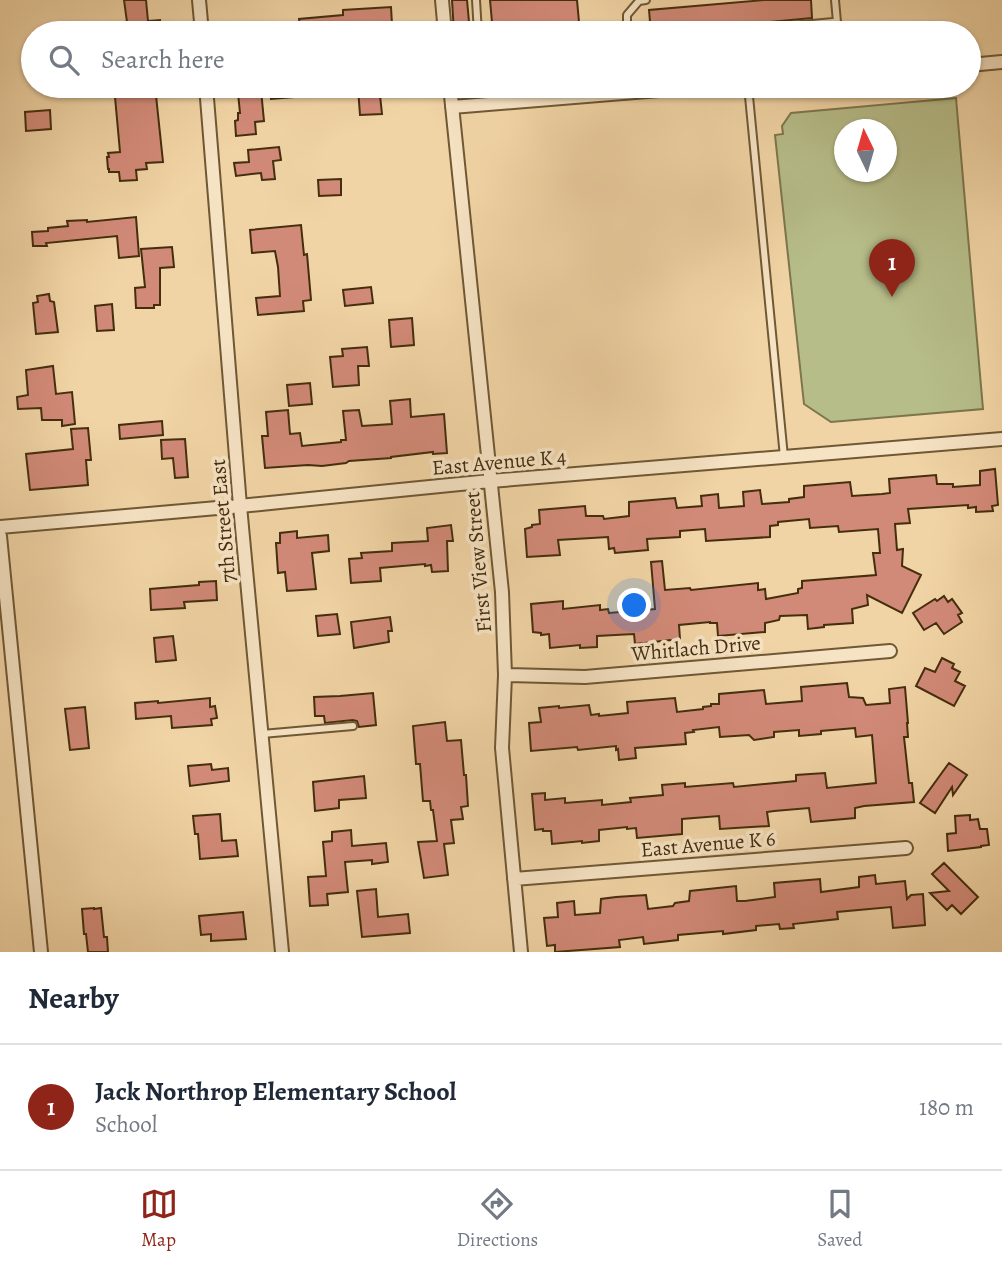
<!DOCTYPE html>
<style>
:root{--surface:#fff;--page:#f2f2f3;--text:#1f2937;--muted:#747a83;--line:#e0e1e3;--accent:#8f2418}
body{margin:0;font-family:Alegreya,serif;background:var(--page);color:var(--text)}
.compass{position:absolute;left:834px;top:119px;width:63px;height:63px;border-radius:50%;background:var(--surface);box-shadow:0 2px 5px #0004;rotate:355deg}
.you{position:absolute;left:635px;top:606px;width:24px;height:24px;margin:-18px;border:5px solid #fff;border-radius:50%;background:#1a73e8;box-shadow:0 0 0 10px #1a73e833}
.badge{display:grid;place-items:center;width:46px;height:46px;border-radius:50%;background:var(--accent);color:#fff;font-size:23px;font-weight:700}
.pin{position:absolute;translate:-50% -58px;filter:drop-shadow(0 2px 4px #0008)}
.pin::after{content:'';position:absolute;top:37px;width:24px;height:21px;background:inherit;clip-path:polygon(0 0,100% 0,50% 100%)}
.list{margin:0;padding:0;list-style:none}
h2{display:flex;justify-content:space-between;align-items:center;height:91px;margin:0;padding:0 28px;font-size:30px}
h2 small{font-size:23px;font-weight:400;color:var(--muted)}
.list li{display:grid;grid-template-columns:46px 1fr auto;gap:21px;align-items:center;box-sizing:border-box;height:126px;padding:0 28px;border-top:2px solid var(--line)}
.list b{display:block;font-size:26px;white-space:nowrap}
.list p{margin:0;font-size:23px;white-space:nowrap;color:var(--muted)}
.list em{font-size:23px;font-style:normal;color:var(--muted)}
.icon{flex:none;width:38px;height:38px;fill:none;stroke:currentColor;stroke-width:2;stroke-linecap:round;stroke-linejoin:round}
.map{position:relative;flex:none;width:1002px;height:952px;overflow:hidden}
.search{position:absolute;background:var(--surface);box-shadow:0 2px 5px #0004;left:21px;right:21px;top:21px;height:77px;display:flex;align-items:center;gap:18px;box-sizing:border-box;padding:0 24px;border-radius:38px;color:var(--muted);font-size:26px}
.sheet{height:217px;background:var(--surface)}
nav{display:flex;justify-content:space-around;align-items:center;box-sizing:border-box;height:98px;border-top:2px solid var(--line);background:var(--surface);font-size:19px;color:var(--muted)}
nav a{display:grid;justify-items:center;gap:4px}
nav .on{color:var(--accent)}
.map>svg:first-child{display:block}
.green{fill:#b6bd89;stroke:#7d764c;stroke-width:2;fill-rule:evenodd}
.building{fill:#d28a78;stroke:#442e0e;stroke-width:2}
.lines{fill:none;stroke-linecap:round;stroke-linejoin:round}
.lane-casing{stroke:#6f5834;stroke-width:10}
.street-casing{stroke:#6f5834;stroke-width:16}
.lane{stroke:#f6e3c4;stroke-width:6}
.street{stroke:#f6e3c4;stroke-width:12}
.labels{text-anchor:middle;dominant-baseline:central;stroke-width:7;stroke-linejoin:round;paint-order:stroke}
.street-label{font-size:21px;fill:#442e0e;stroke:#f6e3c4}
</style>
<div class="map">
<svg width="1002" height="952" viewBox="0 0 1002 952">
<rect width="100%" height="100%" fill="#f1d4a5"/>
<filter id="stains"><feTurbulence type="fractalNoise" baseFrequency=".00286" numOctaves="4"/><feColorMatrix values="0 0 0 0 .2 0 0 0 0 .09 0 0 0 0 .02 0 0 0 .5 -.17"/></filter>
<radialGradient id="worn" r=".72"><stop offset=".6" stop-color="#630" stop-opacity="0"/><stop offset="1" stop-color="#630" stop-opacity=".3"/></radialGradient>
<path class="green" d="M956 98 983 409 831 422 804 404 775 135 783 134 782 126 791 113ZM844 130H886V172H844Z"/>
<path class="building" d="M124 0H146L148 21 160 20 161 33H99V23L127 22Z
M452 0H467L470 33H454Z
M490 0H577L580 33H493Z
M765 0H811L812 18 651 33 649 10Z
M391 7 392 24 356 27 357 30 301 33 299 19 343 15V10Z
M114 86H155L163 162 146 163 147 169 136 170 137 180 120 181 119 172H109V169H108L107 157H109L108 153 120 152Z
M270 86H318V95L271 99Z
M365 86H379L382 114 360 115 358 88 365 87Z
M261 90 264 121 255 122 256 134 236 136 235 121 238 120V113H240L238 93Z
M50 110 51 129 26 131 25 112Z
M279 147 281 160 273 161 275 179 262 180 261 173 236 176 234 163 249 162 248 150Z
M341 179V195L319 196 318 180Z
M136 217 139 256 119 258 117 236 46 243 47 246H33L32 232 48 231V228L68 226 67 221 87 220V222Z
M301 225 304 255 307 254 311 300 303 301 304 311 258 315 256 298 280 296 278 267 275 251 252 253 250 230Z
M172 247 174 267 160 268V305H154V308H136L135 288 145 287 141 249Z
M371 287 373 303 345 306 343 290Z
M49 294 50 301 54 302 58 332 36 334 33 303 38 302 37 296Z
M112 304 114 330 97 331 95 306Z
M412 318 414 345 391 347 389 320Z
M367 347 369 366H358L359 385 333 387 330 357 343 356 342 349Z
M53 366 56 394 72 392 75 424 62 426V420H42L41 408 18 409 17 397 28 395 26 370Z
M310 383 312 404 289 406 287 385Z
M410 399 411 417 444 414 447 453 433 454V452L391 457V458L349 461 346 463 322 466 308 465 265 468 262 436H268L266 412 288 410 290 434 300 433 302 446 341 442V440H346L343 411 359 410 362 426 392 424 390 401Z
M162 421 163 435 120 439 119 425Z
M88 428 91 460H86L88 485 30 490 26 454 73 449 71 429Z
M185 439 188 477 175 478 173 458 162 459 161 440Z
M995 469 998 505 992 506 993 511 976 512V507L968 508V505L908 509 910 523 895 524 897 550 903 549 902 566 921 575 902 613 867 595 868 605 852 609 853 623 824 625V627L808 629 807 615 780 616 779 620 765 623V632L718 636 717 623H710V622L679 625 680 639 635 644 634 634 597 636V647L580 648V645L550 648 549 634 541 635V633L533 632 531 604 563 601V609L600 605V610L608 609 609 613 655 609 651 562 662 561 665 590 690 588 691 590 758 583V590L765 589 766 599 798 593V589L802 588V581L876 575 873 553H880L878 529 839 532 838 526 810 528 809 519 778 522V525L770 526V537L706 541 705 529 680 531V537L647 539 648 550 615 553 614 548 609 549 608 537 558 540 560 555 527 557 525 529 532 527V525L540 524 539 510 585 506 586 516H603L604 519 629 516V502L675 498 677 508 702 506 701 496 718 494 719 508 744 506 743 492 760 490 762 504 789 502V499L804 497V486L850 482 852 496 882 494 890 493 889 479 936 475 937 484H953V487L980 485V471Z
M451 525 453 541H447L448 571 432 572 431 565 425 566V564L380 568 381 581 351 583 349 559 362 558 361 553 392 551V543L428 541 427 528Z
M297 531V538L328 535 329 551 312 553 316 589 287 591 285 572 278 573 276 543H280V533Z
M216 581 217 600 184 602 185 608 151 610 150 589 199 585V582Z
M944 596 948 602 952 599 962 613 958 615 962 622 944 634 936 623 924 630 913 613 935 599 937 601Z
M337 614 340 634 318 636 316 616Z
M390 617 392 631H388L389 642 354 648 351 622Z
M173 636 176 660 156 662 154 638Z
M942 658 954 664 952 668 960 672 955 681 965 686 954 706 916 686 925 668 935 672Z
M847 683 849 697 863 698 866 705 890 703 889 689 905 687 908 723H907L908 737H904L909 783H912L914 802 864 806 855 808V818L811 822 809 808 774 811 767 812 769 826 751 827 720 829 719 816 682 819V834L637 838 636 828 627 829V827L599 830V841L582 843V841L552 844 551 831H543V829L535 830 532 794 545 793V800L565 798V803L602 800V805L631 802 630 798 663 795 662 785 685 783V787L733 783 734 787 796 781V775L825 773 827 788 876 783 872 735 856 737 855 728 821 731V734L799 736V730L774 732V737L754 740 749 735 720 737 719 727 693 730 694 732 685 733 686 744 635 748 636 758 619 760 618 749 616 750V746L578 750 577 747 531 751 529 723 541 722 539 708 559 706V708L589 705 591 715 599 714V716L628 713 627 702 675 698 677 712 703 709V707L711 706V704H719V694L764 690 766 704 802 701 801 687Z
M373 693 376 725 359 727 357 721 353 720 325 723 324 716H315L314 697 340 696Z
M210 698V707L215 706 217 718 211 719 212 725 172 728 171 716 136 719 135 703 158 701V703Z
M85 707 89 748 70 750 65 709Z
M445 722 447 741 461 740 464 775H466L468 806 461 807 463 819 451 820 454 843 444 844 448 875 424 878 418 842 437 841 433 810H431L430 801H423L420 764H416L413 726Z
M949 763 967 775 953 795 952 787 935 813 920 803Z
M211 764 212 770 228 768 229 781 190 786 188 766Z
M364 776 366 798 339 800V808L315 811 313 782Z
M220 814 222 841 236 840 238 856 200 859 198 834H195L193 816Z
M970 815V820L978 819 980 829H987L989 845 981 846V847L948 851 947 834 956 833 955 816Z
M351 830 352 846 386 843 388 862 372 864V860L345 862 348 892 327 894 328 905 310 906 308 877 326 876 323 842 332 841V832Z
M944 863 978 897 961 914 952 905 947 910 930 893 949 891 932 874Z
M875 875 876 884 905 881 907 899 911 895 923 894 925 925 893 928 891 907 837 912 838 919 793 924 794 928 780 929 779 924 756 926V930L723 934V931L678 935V940L644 944 643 937 619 940 620 947 555 952V945L547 946 544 918 558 917 557 903 574 901 575 915 600 913 601 899 616 897 646 895 648 909 673 906 675 903 689 901 690 891 736 886 737 901H745L775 897 774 883 820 879 821 892 859 887V877Z
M376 889 378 917 408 914 410 933 362 937 357 891Z
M94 908V909L101 908 104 937H107L108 952H88L86 934H84L82 909Z
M243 912 246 939 211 941V934L201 935 199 916Z"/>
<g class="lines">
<defs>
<path id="lane" d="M476 0 478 33
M835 0 838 33
M627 33V15L639 1 646 0
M718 33 833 22 837 25
M748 86 784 457
M262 734 353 726"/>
<path id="street" d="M199 0 202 33
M442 0 445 33
M969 65 1002 62
M206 86 240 506 282 952
M450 86 502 592 505 675 502 748 521 952
M452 107 708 86
M0 527 240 506 490 481 1002 439
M0 536 41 952
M505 675 585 677 890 651
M514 879 906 848"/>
</defs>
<use href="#lane" class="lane-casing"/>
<use href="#street" class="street-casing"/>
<use href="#lane" class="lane"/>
<use href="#street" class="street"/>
</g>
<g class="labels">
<g class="street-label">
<text transform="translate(499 462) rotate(-5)">East Avenue K 4</text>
<text transform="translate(223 521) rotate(-95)">7th Street East</text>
<text transform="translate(478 562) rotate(-95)">First View Street</text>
<text transform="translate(696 648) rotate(-5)">Whitlach Drive</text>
<text transform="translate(708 844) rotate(-5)">East Avenue K 6</text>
</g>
</g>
<rect width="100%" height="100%" filter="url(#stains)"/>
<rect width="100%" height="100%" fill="url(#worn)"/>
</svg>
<svg class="compass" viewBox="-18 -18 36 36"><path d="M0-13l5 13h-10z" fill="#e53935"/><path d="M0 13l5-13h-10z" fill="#747a83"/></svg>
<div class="you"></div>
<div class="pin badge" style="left:892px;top:297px">1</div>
<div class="search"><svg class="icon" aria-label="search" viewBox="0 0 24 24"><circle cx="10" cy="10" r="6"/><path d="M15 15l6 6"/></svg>Search here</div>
</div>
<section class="sheet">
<h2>Nearby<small></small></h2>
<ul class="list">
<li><span class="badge">1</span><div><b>Jack Northrop Elementary School</b><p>School</p></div><em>180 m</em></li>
</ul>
</section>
<nav>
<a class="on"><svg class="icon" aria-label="map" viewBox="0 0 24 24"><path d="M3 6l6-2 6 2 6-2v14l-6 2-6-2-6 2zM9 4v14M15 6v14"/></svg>Map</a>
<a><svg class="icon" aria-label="directions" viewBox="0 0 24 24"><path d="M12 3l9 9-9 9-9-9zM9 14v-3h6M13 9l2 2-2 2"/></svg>Directions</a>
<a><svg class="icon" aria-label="saved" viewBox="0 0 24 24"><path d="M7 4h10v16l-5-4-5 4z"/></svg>Saved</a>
</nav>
